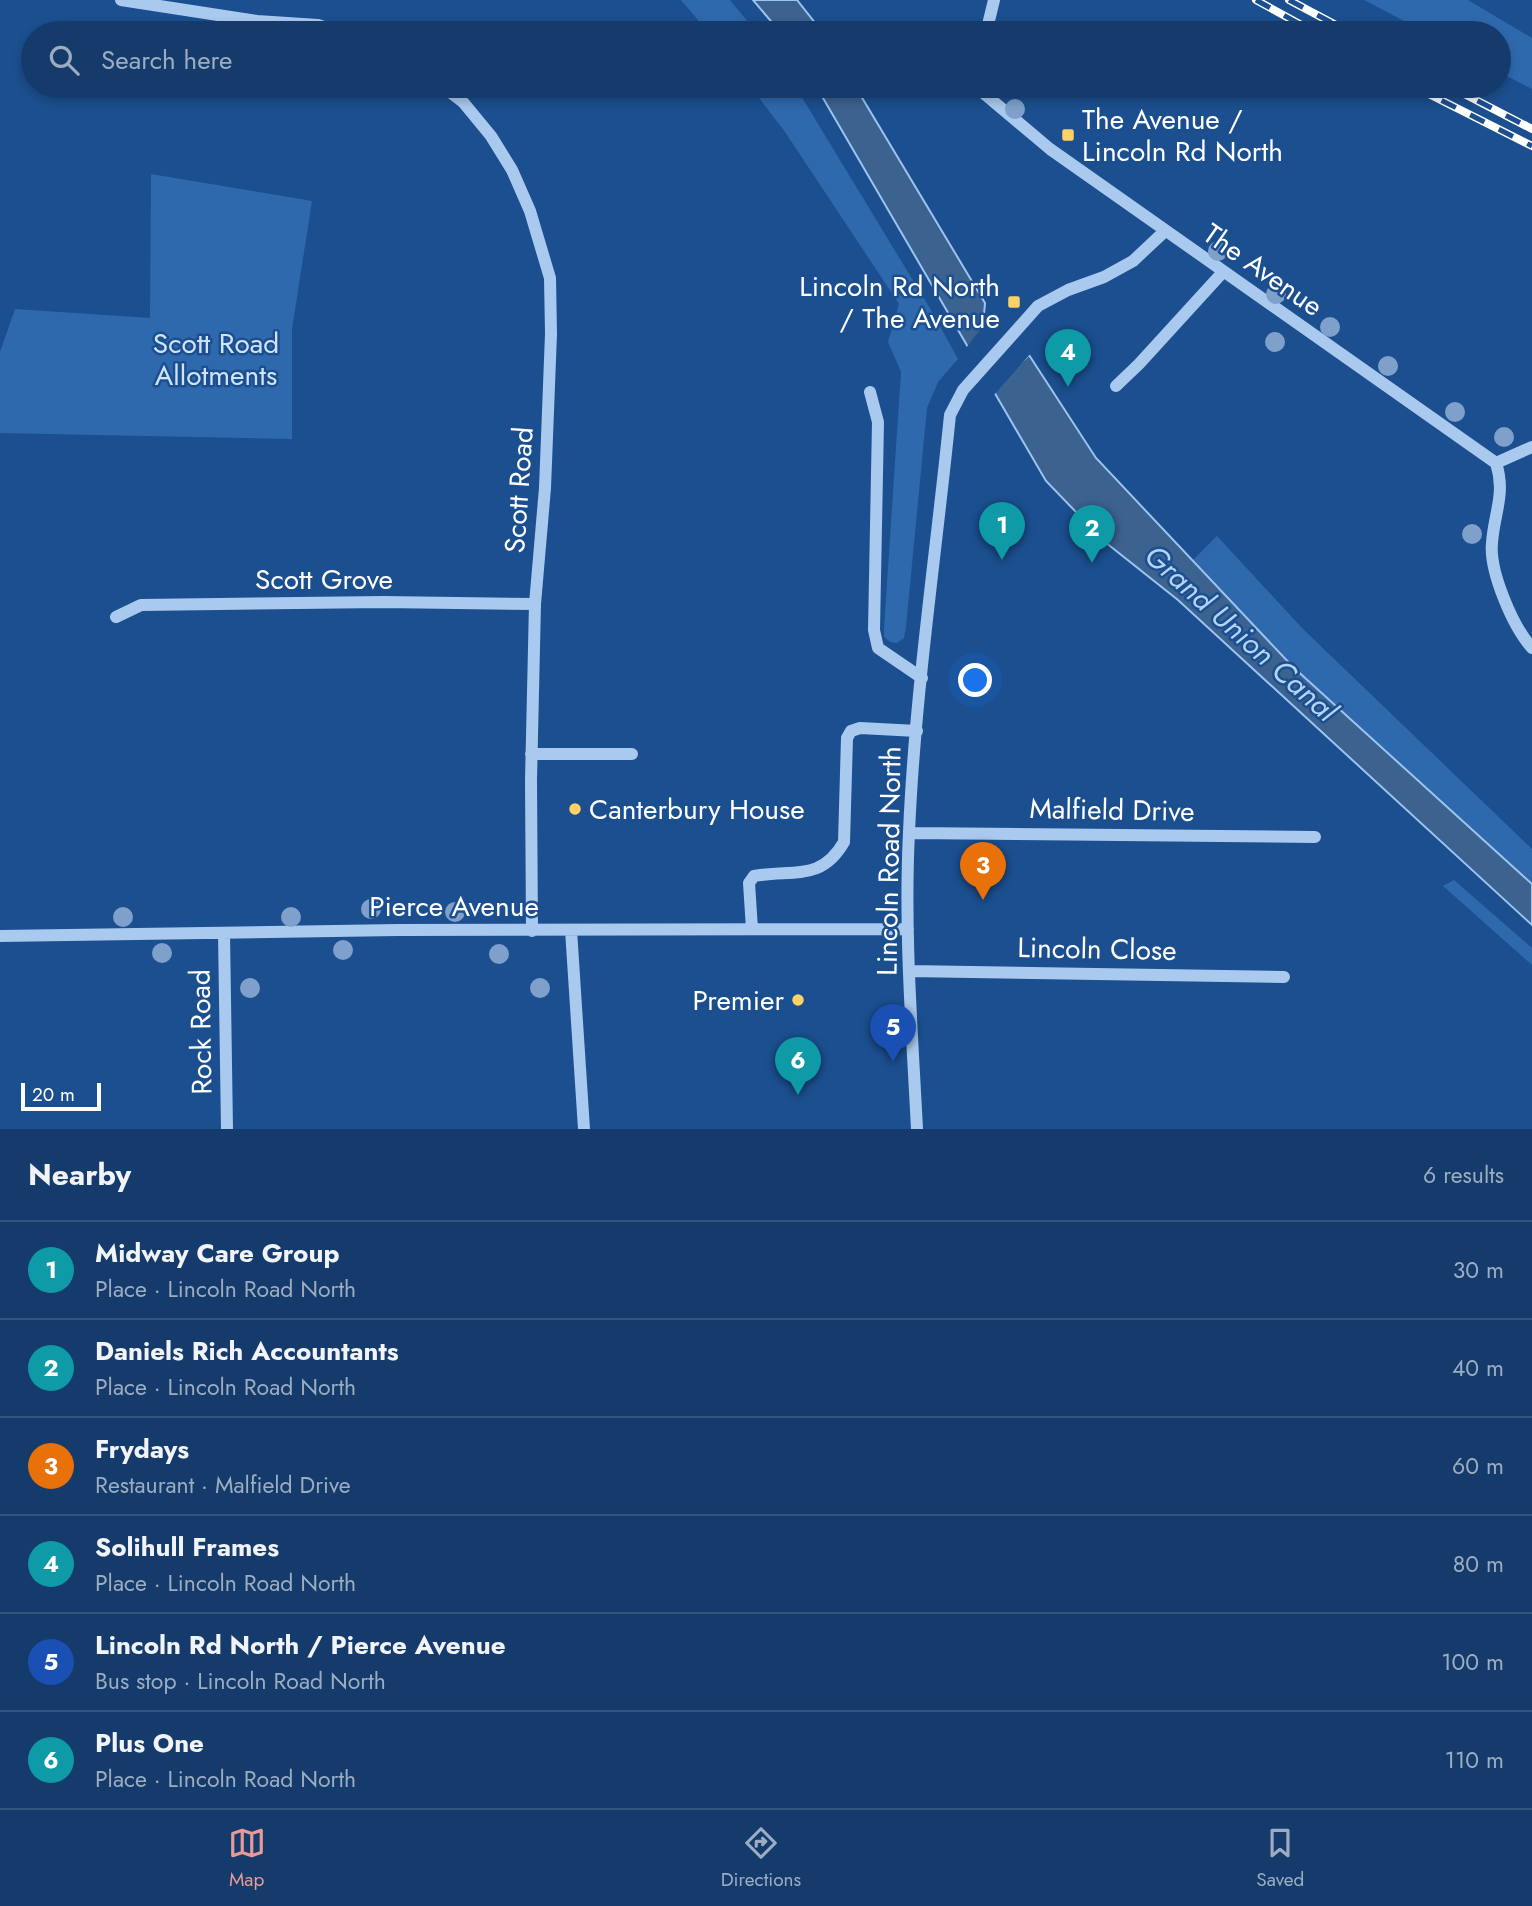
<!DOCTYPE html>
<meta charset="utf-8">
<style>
:root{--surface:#143b6b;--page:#1d4271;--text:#f1f3f6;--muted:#9dadc1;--line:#33557e;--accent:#e69b98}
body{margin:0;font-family:Jost,sans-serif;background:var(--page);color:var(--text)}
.scale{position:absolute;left:21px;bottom:18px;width:80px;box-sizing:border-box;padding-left:7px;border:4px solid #fff;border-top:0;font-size:19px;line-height:24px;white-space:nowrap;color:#fff;-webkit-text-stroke:5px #1b4f8f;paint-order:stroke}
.you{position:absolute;left:976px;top:681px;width:24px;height:24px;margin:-18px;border:5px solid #fff;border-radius:50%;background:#1a73e8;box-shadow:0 0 0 10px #1a73e833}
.badge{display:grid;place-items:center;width:46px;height:46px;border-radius:50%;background:var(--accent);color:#fff;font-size:23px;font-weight:700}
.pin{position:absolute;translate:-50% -58px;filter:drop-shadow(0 2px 4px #0008)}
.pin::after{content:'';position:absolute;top:37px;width:24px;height:21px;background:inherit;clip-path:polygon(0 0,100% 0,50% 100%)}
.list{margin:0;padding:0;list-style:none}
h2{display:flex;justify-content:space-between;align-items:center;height:91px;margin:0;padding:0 28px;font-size:30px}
h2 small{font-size:23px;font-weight:400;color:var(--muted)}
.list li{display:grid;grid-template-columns:46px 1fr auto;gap:21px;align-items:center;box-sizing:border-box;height:98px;padding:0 28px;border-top:2px solid var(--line)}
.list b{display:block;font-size:26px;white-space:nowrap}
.list p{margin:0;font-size:23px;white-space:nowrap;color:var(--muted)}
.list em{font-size:23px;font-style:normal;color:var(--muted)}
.icon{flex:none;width:38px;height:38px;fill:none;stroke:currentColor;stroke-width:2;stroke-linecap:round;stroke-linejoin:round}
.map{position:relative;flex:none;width:1532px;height:1129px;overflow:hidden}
.search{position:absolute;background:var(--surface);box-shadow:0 4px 10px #0003;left:21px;right:21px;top:21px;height:77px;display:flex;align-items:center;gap:18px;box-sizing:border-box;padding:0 24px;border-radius:38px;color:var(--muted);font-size:26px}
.sheet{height:679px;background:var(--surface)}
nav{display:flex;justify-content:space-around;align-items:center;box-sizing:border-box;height:98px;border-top:2px solid var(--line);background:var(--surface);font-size:19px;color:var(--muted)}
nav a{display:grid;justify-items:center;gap:4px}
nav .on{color:var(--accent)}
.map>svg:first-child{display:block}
.green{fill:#2e69ad}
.water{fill:#3c6290;stroke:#9cc4f0;stroke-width:2}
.pier{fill:#1b4f8f}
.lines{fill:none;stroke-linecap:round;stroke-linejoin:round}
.minor{stroke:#a9c9ee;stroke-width:12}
.rail-casing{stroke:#fff;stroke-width:8}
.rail{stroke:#1b4f8f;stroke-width:5;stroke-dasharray:16;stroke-linecap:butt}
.tree{fill:#7ea0ca}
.poi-dot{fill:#ffd166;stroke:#1b4f8f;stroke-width:2.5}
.labels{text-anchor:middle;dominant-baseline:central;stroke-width:5;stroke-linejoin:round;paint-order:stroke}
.poi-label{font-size:28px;fill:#fff;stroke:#1b4f8f;text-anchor:start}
.street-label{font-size:28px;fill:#fff;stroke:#1b4f8f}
.park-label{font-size:28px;fill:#cfe3fa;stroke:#1b4f8f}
.water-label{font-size:30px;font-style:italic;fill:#b5d3f5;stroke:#1b4f8f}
</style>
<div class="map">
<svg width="1532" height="1129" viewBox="0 0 1532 1129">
<rect width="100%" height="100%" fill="#1b4f8f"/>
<path class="green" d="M681 0H730L757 33H709Z
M1364 0H1468L1532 38V89L1499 72V33H1427Z
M750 86H795L931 310 958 359 938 382 927 408 906 627 904 638 897 643 890 642 884 637V628L901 372 888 342 899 304 785 132Z
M151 174 312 201 292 329V439L0 433V352L15 309 150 318Z
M1217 536 1303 629 1532 849V884L1293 667 1193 560Z
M1454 880 1532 948V965L1443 886Z"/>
<path class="water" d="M753 0H797L823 33H781Z
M816 86H855L985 303 983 326 1009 374 1029 355 1096 458 1293 667 1532 884V925L1178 600 1105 542 1046 481Z"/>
<path class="pier" d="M987 321V325L1010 369 1027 352H1032L993 396 966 348Z"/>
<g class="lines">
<path class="minor" d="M121 0 257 21 318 25 342 33
M986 33 994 0
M442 86 463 102 491 136 512 170 530 211 550 278 551 334 545 488 535 604 531 780 532 931
M975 86 1050 149 1496 463
M1116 386 1139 364 1223 272
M870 392 878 422 874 630 878 648 922 678
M1496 463C1506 494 1494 513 1492 543 1489 571 1513 627 1532 648
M1496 463 1532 447
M116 617 141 605 384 602 535 604
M531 754H632
M909 833 1315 837
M752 929 749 883 754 876C793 869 821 882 844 842L847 738 851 731 860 728 917 731
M571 930 584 1129
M224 933 227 1129
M0 936 398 930 908 929
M909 971 1284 977
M917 1129C912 1030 904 931 909 832 915 693 936 554 950 415L963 390 1038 306 1068 290 1104 277 1133 261 1165 231"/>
<defs>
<path id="rail" d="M1256 0 1316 33
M1289 0 1351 33
M1413 86 1532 146
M1449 86 1532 129"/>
</defs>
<use href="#rail" class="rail-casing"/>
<use href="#rail" class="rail"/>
</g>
<g class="tree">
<circle cx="1015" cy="109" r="10"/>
<circle cx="1218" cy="251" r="10"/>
<circle cx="1276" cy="294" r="10"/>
<circle cx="1330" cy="327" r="10"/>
<circle cx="1275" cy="342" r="10"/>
<circle cx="1388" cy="366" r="10"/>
<circle cx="1455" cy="412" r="10"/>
<circle cx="1504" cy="437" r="10"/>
<circle cx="1472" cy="534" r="10"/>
<circle cx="371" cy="909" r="10"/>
<circle cx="455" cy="912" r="10"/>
<circle cx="123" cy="917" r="10"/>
<circle cx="291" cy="917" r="10"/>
<circle cx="343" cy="950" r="10"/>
<circle cx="162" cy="953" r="10"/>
<circle cx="499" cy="954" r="10"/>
<circle cx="250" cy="988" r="10"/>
<circle cx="540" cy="988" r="10"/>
</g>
<g class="poi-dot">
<rect x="1061" y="128" width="14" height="14" rx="3.5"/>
<rect x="1007" y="295" width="14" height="14" rx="3.5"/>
<circle cx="575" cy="809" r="7"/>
<circle cx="798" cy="1000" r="7"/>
</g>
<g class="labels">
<g class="poi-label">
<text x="1082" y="119">The Avenue /<tspan x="1082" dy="32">Lincoln Rd North</tspan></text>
<text x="1000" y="286" text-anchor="end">Lincoln Rd North<tspan x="1000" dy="32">/ The Avenue</tspan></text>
<text x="589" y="809">Canterbury House</text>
<text x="784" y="1000" text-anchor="end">Premier</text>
</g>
<g class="street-label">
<text transform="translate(1263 270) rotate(35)">The Avenue</text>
<text transform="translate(519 490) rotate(-86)">Scott Road</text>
<text x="324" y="579">Scott Grove</text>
<text transform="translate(1112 810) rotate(1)">Malfield Drive</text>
<text transform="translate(889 861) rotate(-89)">Lincoln Road North</text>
<text x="454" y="906">Pierce Avenue</text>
<text transform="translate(1097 949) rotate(1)">Lincoln Close</text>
<text transform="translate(201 1032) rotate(-91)">Rock Road</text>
</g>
<g class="park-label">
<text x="216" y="343">Scott Road<tspan x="216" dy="32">Allotments</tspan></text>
</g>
<g class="water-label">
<text transform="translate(1241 633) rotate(42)">Grand Union Canal</text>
</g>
</g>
</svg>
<div class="scale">20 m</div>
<div class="you"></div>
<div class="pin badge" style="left:1002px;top:560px;background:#0f9aa8">1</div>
<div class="pin badge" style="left:1092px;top:563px;background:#0f9aa8">2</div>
<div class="pin badge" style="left:983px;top:900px;background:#e8710a">3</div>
<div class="pin badge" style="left:1068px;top:387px;background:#0f9aa8">4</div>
<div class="pin badge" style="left:893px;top:1062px;background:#1a4fb4">5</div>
<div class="pin badge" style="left:798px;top:1095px;background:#0f9aa8">6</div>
<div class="search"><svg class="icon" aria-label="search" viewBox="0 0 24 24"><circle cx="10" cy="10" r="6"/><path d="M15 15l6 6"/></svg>Search here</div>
</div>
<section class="sheet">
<h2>Nearby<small>6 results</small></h2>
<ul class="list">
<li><span class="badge" style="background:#0f9aa8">1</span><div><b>Midway Care Group</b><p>Place · Lincoln Road North</p></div><em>30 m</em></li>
<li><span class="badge" style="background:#0f9aa8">2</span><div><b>Daniels Rich Accountants</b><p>Place · Lincoln Road North</p></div><em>40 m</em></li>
<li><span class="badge" style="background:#e8710a">3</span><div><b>Frydays</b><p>Restaurant · Malfield Drive</p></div><em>60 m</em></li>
<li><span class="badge" style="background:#0f9aa8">4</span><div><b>Solihull Frames</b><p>Place · Lincoln Road North</p></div><em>80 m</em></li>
<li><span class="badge" style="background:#1a4fb4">5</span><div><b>Lincoln Rd North / Pierce Avenue</b><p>Bus stop · Lincoln Road North</p></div><em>100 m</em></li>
<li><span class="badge" style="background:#0f9aa8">6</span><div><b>Plus One</b><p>Place · Lincoln Road North</p></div><em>110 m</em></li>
</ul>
</section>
<nav>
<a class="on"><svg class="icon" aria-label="map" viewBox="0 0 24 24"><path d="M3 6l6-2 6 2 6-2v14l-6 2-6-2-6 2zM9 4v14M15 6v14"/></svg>Map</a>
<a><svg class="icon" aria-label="directions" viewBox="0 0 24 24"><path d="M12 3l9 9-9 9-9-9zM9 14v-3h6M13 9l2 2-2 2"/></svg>Directions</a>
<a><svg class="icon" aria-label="saved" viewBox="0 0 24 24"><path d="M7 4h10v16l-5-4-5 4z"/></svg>Saved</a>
</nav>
